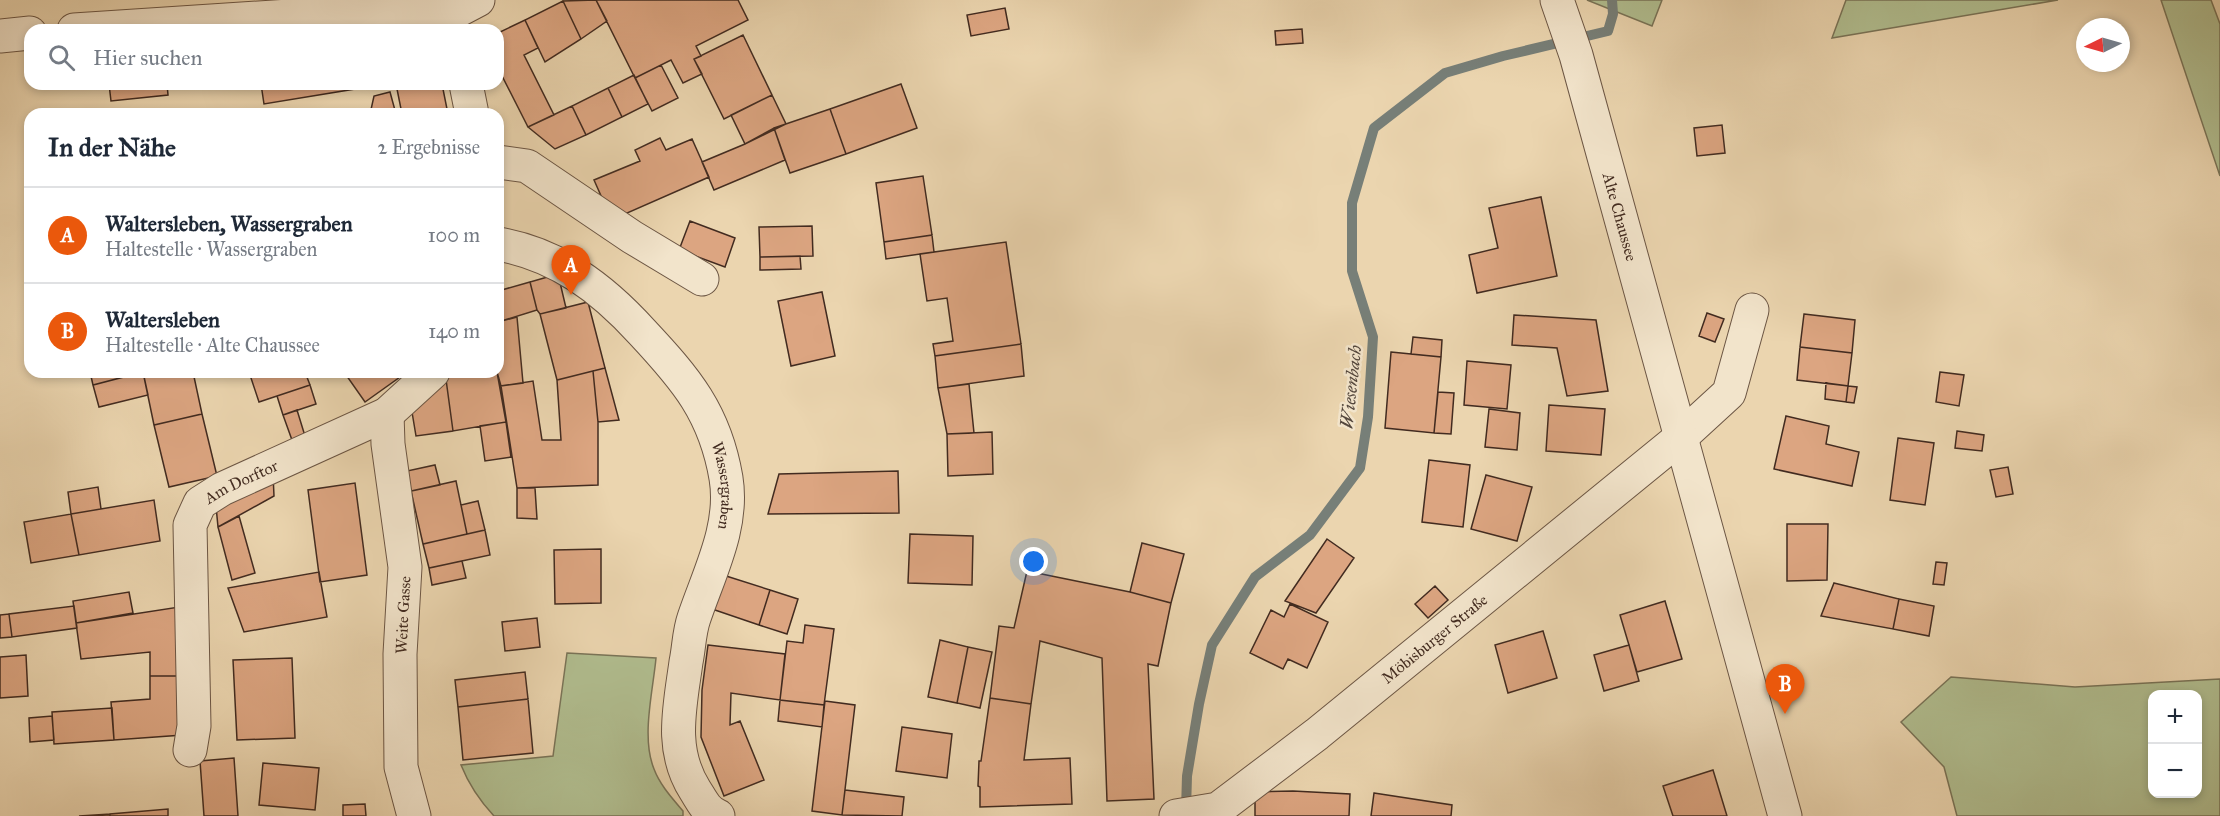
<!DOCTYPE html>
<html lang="de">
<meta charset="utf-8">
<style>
:root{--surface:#fff;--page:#f6f6f7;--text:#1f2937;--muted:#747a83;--line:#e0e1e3;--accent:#ea580c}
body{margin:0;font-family:"IM FELL Great Primer",serif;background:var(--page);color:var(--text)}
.controls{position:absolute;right:18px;bottom:18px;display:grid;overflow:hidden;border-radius:12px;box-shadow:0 3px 9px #0003}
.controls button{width:54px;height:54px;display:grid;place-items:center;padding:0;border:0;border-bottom:2px solid var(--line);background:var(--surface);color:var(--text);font:30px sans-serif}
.compass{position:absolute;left:2076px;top:18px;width:54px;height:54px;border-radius:50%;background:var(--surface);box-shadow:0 3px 9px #0003;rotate:265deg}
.you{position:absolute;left:1034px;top:562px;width:21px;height:21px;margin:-15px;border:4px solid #fff;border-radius:50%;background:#1a73e8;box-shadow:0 0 0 9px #1a73e833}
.badge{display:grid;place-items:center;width:39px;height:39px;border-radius:50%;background:var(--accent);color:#fff;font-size:20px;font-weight:700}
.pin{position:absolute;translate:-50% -50px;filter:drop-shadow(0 2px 3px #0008)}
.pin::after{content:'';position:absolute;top:32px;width:21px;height:18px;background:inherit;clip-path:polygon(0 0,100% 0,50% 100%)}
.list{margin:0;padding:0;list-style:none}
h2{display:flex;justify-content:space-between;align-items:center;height:78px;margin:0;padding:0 24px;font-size:26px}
h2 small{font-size:20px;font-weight:400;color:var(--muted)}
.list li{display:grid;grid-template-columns:39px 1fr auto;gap:18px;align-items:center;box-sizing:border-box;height:96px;padding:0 24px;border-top:2px solid var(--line)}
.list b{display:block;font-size:22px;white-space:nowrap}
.list p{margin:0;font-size:20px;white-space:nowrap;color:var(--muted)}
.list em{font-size:20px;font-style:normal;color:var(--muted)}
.icon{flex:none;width:33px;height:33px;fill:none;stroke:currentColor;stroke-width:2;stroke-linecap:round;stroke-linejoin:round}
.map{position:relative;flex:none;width:2220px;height:816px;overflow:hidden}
.search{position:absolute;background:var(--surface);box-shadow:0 3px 9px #0003;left:24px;top:24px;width:480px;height:66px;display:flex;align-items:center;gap:15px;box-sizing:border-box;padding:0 21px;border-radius:18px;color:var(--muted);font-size:22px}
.panel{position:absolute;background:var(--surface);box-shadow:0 3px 9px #0003;left:24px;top:108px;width:480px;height:270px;border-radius:18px}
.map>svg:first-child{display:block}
.green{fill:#b1be90;stroke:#7a7458;stroke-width:1.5;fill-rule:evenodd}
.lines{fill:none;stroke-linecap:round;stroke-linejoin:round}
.stream{stroke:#777f78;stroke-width:10}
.building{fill:#dca581;stroke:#422b20;stroke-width:1.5}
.minor-casing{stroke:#6c5644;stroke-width:35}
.tertiary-casing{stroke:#6c5644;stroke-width:35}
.minor{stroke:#f2e4cb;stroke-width:33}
.tertiary{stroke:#f2e4cb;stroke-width:33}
.labels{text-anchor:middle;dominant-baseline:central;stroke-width:5;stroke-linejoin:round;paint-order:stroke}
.street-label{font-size:16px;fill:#422b20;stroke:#f2e4cb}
.water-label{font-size:18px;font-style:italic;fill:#54473d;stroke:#f2e4cb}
</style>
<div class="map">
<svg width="2220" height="816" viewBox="0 0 2220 816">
<rect width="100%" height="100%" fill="#ebd5af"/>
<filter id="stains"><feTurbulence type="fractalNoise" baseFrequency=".00333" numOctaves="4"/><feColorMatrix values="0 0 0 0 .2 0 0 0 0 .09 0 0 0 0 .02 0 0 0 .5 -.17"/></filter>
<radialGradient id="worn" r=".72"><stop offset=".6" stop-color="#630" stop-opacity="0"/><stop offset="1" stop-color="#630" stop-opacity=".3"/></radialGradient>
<path class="green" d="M1587 0H1662L1652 26Z
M1846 0H2058L1832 38Z
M2161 0H2211L2220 24V176Z
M567 653 656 658C653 691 641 737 654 769 660 785 672 798 683 811V816H494C480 801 469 785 461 765L553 756Z
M1951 677 2075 687 2220 679V816H1957L1944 767 1901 722ZM2198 694V794H2152V694Z"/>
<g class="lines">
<path class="stream" d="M1186 810 1187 776 1199 704 1212 645 1255 577 1310 535 1360 468 1368 417 1373 337 1352 271V203L1374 128 1445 73 1503 56 1608 31 1613 14 1612 0"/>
</g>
<path class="building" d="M596 0H738L748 20 696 46 701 56 694 59 702 74 683 83 671 60 635 78Z
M596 0 607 21 581 39 563 1Z
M563 1 581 39 545 62 525 20Z
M1005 8 1009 29 971 36 967 15Z
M525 20 538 48 524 55 554 115 528 127 498 68V33Z
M1302 29 1303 43 1276 45 1275 31Z
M743 35 772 95 724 119 694 59Z
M661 65 678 98 652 111 635 78Z
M634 75 648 104 622 117 608 88Z
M109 84H167L168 95 111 101Z
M261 84H367V87L264 104Z
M396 84H442L448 114H402Z
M901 84 917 128 846 154 830 109Z
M608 88 622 117 586 135 572 106Z
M390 92 396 114H370L374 96Z
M772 95 786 124 745 144 731 115Z
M572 106 586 135 555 149 528 127Z
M830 109 846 154 790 173 774 128Z
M1722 125 1725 153 1697 156 1694 128Z
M774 128 785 160 714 190 702 162 745 144Z
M660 138 666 150 692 139 709 177 625 214 602 198 594 180 640 161 635 150Z
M923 176 932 235 884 242 876 183Z
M1541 197 1557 276 1477 293 1469 255 1498 248 1489 208Z
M690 221 735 238 725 267 679 250Z
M812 226 813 256 760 257 759 227Z
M932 235 934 252 886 259 884 242Z
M1006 242 1021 344 935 356 933 344 953 341 947 298 927 301 920 254Z
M800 256 801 269 760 270V257Z
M558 274 566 308 540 314 537 310 530 282Z
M530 282 537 310 498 322V291Z
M822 292 835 356 791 366 778 301Z
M588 302 605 368 557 380 540 314Z
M1707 313 1724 319 1715 342 1699 336Z
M1804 314 1855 320 1852 353 1800 347Z
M1514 315 1596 320 1608 391 1567 396 1557 348 1512 345Z
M517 317 523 383 501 386 497 372 498 322Z
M1413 337 1442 340 1441 357 1411 354Z
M1021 344 1024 376 938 388 935 356Z
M1800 347 1852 353 1848 386 1797 380Z
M1391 352 1441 357 1434 433 1385 428Z
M1467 361 1511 365 1507 409 1464 405Z
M605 368 619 420 598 422 593 371Z
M593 371 598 422V485L517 488 501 386 533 381 542 440H561L557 380Z
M90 372H193L202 414 154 425 143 372 93 385Z
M143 372 148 395 99 407 93 385Z
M249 372H305L310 385 259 402Z
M344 372H407L365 402Z
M445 372 453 431 416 436 412 412Z
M445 372H497L506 422 453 431Z
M1940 372 1964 375 1959 406 1936 402Z
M1826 383 1848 386 1846 402 1825 399Z
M969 384 974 433 947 434 938 388Z
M310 385 316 404 283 415 277 396Z
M1848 386 1857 387 1854 403 1846 402Z
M1438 392 1454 393 1451 434 1434 433Z
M1549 405 1605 409 1601 455 1546 451Z
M1489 409 1520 413 1517 450 1485 447Z
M297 410 305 436 292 440 283 415Z
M202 414 217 476 169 487 154 425Z
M1786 416 1829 426 1826 444 1859 452 1852 486 1774 469Z
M506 422 511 457 485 461 480 426Z
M1957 431 1984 435 1982 451 1955 448Z
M992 432 993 474 948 476 947 434Z
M1898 438 1934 443 1925 505 1890 500Z
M1429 460 1470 465 1463 527 1422 522Z
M435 465 440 485 411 491 407 471Z
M2008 467 2013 494 1996 497 1990 470Z
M898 471 899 513 768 514 779 474Z
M273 474 274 496 218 527 216 506Z
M1486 475 1532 487 1517 541 1471 529Z
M456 481 467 534 423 544 411 491Z
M355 483 367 575 320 582 308 490Z
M98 487 101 509 71 514 68 492Z
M517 488H535L537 519 517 518Z
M154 500 160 541 79 555 71 514Z
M478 501 485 530 467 534 461 505Z
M71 514 79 555 31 563 24 522Z
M239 516 255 573 232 580 218 527Z
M1787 524H1828L1827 580 1787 581Z
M485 530 490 555 429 568 423 544Z
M910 534 973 536 972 585 908 583Z
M1327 539 1354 558 1316 613 1285 601Z
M1142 543 1184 554 1171 603 1130 592Z
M601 549V603L555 604 554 550Z
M462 561 466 578 432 585 429 568Z
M1936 562 1947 563 1944 585 1933 584Z
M1027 571 1130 592 1171 603 1158 666 1148 664 1154 799 1107 801 1102 658 1040 641 1031 704 990 698 999 626 1014 628Z
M319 572 327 617 244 632 228 588Z
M723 575 770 590 759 625 712 609Z
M1834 583 1899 599 1893 629 1821 616Z
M1435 586 1448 600 1428 618 1415 604Z
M770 590 798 599 787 634 759 625Z
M129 592 133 613 76 623 73 601Z
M1899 599 1934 606 1929 636 1893 629Z
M1665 601 1682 659 1637 672 1620 615Z
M1290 604 1328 622 1307 668 1288 659 1283 669 1250 653 1271 610 1284 617Z
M74 606 77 628 12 637 9 614Z
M179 607 182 676H150V652L81 659 76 623Z
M9 614 12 637 0 638V615Z
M537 618 540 647 505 651 502 622Z
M805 625 834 629 824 705 780 700 787 641 803 643Z
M1543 631 1557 678 1508 693 1495 645Z
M940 640 968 647 957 703 928 697Z
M708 645 785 654 780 700 731 693 730 725 740 721 764 780 724 796 701 737 702 690Z
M1629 645 1639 681 1604 691 1594 655Z
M968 647 992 652 980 708 957 703Z
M26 655 28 696 0 698V657Z
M292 658 295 738 237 740 233 660Z
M525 672 528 699 458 707 455 680Z
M150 676H182L183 735 114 740 111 702 150 699Z
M990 698 1031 704 1024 760 1070 758 1072 804 980 807V787L978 786 979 761H981Z
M528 699 533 753 463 760 458 707Z
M780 700 824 705 822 727 778 721Z
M825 701 855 705 842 815 812 811Z
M112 708 114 740 54 744 52 712Z
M52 716 54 740 30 742 29 718Z
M902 727 952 734 947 778 896 771Z
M234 758 238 816H204L200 761Z
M263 763 319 768 315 810 259 805Z
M1713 770 1727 816H1673L1663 786Z
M845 790 904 797 902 816 842 815Z
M1293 791 1350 794 1349 816H1255V792Z
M1374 793 1452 805 1451 816H1371Z
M365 804 366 816H343V805Z
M168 809V816H110V814Z
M110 814V816H79Z"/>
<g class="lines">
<defs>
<g id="minor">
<path d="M74 30 366 11 459 10 478 0"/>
<path d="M0 36 30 33"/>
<path d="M466 84 472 114"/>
<path d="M498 162 527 166 632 237 702 279"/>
<path id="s1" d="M498 244C557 254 602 288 642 332 686 379 715 413 726 478 734 527 709 573 694 618 689 632 689 648 686 662 680 707 669 749 695 790 702 801 706 811 718 816"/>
<path d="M387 414 388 444 405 567 400 654 401 767 414 816"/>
<path d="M1681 437 1729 393 1752 310"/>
<path id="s2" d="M190 750 194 726 190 525 200 503 222 489 387 414 433 372"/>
</g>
<g id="tertiary">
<path id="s3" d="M1557 0 1576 55 1785 816"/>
<path id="s4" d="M1176 816 1218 809 1317 734 1681 437"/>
</g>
</defs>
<use href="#minor" class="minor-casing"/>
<use href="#tertiary" class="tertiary-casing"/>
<use href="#minor" class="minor"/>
<use href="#tertiary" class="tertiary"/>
</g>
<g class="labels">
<g class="street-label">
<text stroke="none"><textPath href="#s3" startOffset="226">Alte Chaussee</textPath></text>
<text stroke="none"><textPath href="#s2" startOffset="296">Am Dorftor</textPath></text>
<text stroke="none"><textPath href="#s1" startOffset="351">Wassergraben</textPath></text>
<text transform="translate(403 615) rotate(-87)">Weite Gasse</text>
<text stroke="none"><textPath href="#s4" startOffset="318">Möbisburger Straße</textPath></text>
</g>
<g class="water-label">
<text transform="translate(1351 387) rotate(-84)">Wiesenbach</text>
</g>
</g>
<rect width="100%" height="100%" filter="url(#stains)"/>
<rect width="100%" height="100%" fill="url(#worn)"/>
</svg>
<div class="controls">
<button>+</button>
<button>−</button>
</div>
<svg class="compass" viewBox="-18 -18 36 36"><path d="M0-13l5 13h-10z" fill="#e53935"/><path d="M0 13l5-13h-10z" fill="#747a83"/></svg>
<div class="you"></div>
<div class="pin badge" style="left:571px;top:295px">A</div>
<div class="pin badge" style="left:1785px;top:714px">B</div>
<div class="search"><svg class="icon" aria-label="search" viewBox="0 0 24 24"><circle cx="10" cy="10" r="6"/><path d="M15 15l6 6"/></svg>Hier suchen</div>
<section class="panel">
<h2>In der Nähe<small>2 Ergebnisse</small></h2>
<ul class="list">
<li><span class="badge">A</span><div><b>Waltersleben, Wassergraben</b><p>Haltestelle · Wassergraben</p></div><em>100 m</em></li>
<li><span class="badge">B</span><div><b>Waltersleben</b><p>Haltestelle · Alte Chaussee</p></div><em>140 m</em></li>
</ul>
</section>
</div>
